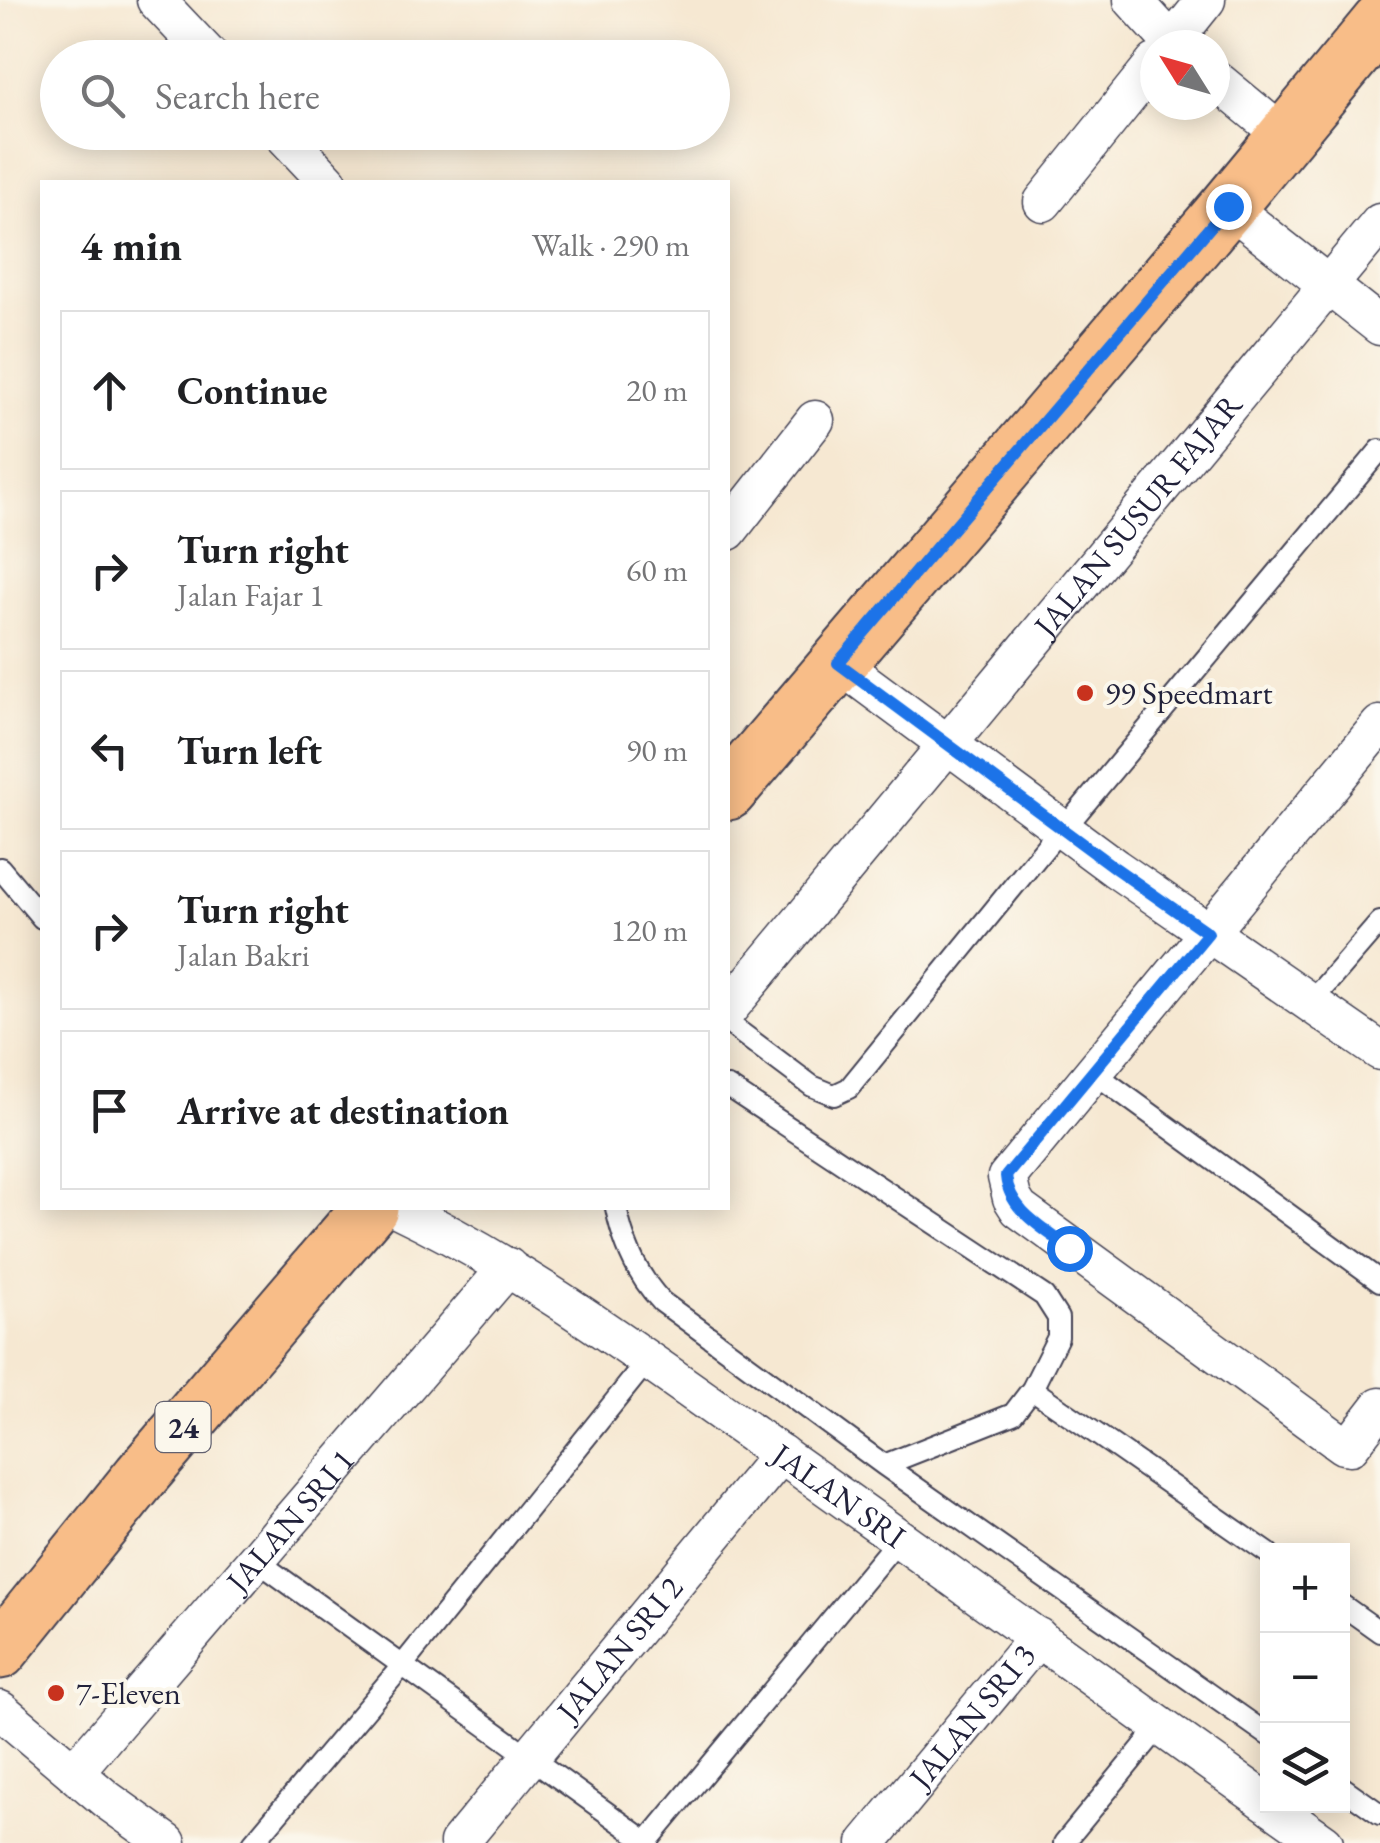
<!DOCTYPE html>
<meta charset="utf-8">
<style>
:root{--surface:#fff;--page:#f6f6f6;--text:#202124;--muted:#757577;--line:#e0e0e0}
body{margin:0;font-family:"EB Garamond",serif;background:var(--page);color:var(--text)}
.controls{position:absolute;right:30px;bottom:30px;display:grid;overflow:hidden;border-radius:0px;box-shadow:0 5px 25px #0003}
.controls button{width:90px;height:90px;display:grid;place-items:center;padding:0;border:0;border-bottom:2px solid var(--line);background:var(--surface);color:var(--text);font:50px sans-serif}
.compass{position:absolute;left:1140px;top:30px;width:90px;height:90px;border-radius:50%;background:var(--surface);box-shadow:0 5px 25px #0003;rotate:307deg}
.stop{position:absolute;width:30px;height:30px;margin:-22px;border:8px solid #1a73e8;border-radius:50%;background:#fff}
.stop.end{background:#1a73e8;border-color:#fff;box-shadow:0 2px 10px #0008}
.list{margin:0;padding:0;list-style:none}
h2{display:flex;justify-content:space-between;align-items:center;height:130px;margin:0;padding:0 40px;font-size:42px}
h2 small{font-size:32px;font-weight:400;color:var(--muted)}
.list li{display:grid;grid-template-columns:65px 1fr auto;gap:30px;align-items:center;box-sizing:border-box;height:160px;margin:0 20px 20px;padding:0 20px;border:2px solid var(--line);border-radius:0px}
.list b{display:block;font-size:38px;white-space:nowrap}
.list p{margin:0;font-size:32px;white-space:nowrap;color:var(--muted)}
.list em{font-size:32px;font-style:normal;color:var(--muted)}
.icon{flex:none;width:55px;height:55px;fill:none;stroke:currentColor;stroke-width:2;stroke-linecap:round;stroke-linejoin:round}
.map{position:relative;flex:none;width:1380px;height:1843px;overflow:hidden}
.search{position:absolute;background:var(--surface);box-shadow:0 5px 25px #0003;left:40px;top:40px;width:690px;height:110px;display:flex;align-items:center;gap:25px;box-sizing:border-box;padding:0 35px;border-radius:55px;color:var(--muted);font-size:38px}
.panel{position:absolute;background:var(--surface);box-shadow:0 5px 25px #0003;left:40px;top:180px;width:690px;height:1030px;border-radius:0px}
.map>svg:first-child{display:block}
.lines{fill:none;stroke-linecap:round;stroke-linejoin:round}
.service-casing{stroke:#424052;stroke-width:24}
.minor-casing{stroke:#424052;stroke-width:41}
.primary-casing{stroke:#424052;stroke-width:59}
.service{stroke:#fff;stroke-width:20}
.minor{stroke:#fff;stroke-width:38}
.primary{stroke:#f8bd88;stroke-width:55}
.route{stroke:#1a73e8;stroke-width:12}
.poi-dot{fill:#c8321e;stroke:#fbf7ec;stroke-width:4}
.labels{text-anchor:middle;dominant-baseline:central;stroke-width:8;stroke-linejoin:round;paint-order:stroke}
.shield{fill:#fbf7ec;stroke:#636270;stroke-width:2.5}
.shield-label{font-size:30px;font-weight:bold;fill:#22223b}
.street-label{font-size:32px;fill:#22223b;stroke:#fbf7ec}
.poi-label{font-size:32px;fill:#22223b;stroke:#fbf7ec;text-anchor:start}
</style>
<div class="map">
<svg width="1380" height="1843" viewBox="0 0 1380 1843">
<rect width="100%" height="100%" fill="#fbf7ec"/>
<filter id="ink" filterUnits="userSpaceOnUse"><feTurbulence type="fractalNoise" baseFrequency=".01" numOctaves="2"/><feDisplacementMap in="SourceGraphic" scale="20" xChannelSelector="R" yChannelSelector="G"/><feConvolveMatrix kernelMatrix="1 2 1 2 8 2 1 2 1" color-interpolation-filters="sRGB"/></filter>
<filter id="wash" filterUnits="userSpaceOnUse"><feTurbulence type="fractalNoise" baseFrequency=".0048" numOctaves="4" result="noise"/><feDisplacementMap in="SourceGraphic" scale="40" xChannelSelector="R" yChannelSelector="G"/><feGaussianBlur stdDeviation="2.25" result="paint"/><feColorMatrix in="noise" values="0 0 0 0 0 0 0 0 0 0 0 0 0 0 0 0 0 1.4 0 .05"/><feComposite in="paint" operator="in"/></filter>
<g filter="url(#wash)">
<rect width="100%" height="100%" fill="#f6e8d2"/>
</g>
<g filter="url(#ink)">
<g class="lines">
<defs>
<path id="service" d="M1063 830 1380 450
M0 868 42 918
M1310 1003 1380 922
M728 1023 812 1086 834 1095 849 1088 1061 828
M1093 1072 1380 1281
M728 1087 1044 1296 1058 1318V1337L1032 1389 1013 1414 884 1465
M616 1208C623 1242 637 1276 662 1302L884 1465 1268 1735
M1032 1389 1268 1553
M256 1560 649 1843
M1342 1605 1380 1632
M1342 1787 1380 1814
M253 1843 402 1666 648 1360
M646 1843 900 1537
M1064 1843 1160 1726"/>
<g id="minor">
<path d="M156 0 211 58"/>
<path d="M1133 0 1174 45"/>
<path d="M1170 45 1206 0"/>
<path d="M1215 79 1284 136"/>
<path d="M281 132 328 182"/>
<path d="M1043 202 1155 63"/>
<path d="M1228 206 1380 326"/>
<path d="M728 531 815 420"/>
<path d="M838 663 1115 868 1380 1051"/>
<path d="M1380 725 1007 1177 1012 1198 1019 1209 1343 1445 1350 1446 1380 1407"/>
<path id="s1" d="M728 1009 1380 223"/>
<path id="s2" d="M397 1208C525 1269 640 1355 755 1436 927 1557 1096 1681 1268 1803"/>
<path d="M0 1710 107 1800 167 1843"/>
<path id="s3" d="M74 1772 508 1267"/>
<path d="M1272 1806 1324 1843"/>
<path id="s4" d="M459 1843 781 1454"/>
<path id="s5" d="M867 1843 1038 1637"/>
</g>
<path id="primary" d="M728 792 1228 206 1380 22
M0 1651 141 1476 370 1208"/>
</defs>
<use href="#service" class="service-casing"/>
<use href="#minor" class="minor-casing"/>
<use href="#primary" class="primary-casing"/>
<use href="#service" class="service"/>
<use href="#minor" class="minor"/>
<use href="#primary" class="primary"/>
</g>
</g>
<g class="lines" filter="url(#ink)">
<path class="route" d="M1069 1248C1044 1228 1009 1211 1006 1176L1208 933 1115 868 838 663 1228 206"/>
</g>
<g class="poi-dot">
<circle cx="1085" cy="693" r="10"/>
<circle cx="56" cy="1693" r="10"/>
</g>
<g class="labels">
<rect class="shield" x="155.5" y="1402" width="55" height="50" rx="8"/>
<g class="shield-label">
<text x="183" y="1427">24</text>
</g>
<g class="street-label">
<text stroke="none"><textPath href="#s1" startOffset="642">JALAN SUSUR FAJAR</textPath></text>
<text stroke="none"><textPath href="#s2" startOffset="528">JALAN SRI</textPath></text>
<text stroke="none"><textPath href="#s3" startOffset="332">JALAN SRI 1</textPath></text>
<text stroke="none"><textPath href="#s4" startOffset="252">JALAN SRI 2</textPath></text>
<text stroke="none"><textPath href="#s5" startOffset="165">JALAN SRI 3</textPath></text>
</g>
<g class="poi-label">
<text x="1105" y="693">99 Speedmart</text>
<text x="76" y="1693">7-Eleven</text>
</g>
</g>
</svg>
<div class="controls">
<button>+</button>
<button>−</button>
<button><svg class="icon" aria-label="layers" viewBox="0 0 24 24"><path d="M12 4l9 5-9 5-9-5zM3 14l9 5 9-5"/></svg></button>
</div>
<svg class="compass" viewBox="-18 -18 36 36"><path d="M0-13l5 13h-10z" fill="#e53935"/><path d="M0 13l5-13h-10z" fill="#757577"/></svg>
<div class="stop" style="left:1069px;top:1248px"></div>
<div class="stop end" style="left:1228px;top:206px"></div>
<div class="search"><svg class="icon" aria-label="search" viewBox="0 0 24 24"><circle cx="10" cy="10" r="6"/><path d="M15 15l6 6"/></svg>Search here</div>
<section class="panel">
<h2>4 min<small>Walk · 290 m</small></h2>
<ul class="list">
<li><svg class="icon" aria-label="ahead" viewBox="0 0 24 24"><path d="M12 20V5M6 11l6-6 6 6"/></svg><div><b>Continue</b></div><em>20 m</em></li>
<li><svg class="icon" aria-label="right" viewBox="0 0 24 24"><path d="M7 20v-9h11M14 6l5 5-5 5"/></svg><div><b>Turn right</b><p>Jalan Fajar 1</p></div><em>60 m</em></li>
<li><svg class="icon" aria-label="left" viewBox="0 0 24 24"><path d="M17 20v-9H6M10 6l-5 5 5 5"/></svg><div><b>Turn left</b></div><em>90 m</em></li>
<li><svg class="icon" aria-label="right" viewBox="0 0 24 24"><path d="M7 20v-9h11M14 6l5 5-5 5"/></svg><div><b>Turn right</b><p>Jalan Bakri</p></div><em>120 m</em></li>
<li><svg class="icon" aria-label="arrive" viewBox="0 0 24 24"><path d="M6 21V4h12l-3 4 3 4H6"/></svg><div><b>Arrive at destination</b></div></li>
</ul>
</section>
</div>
